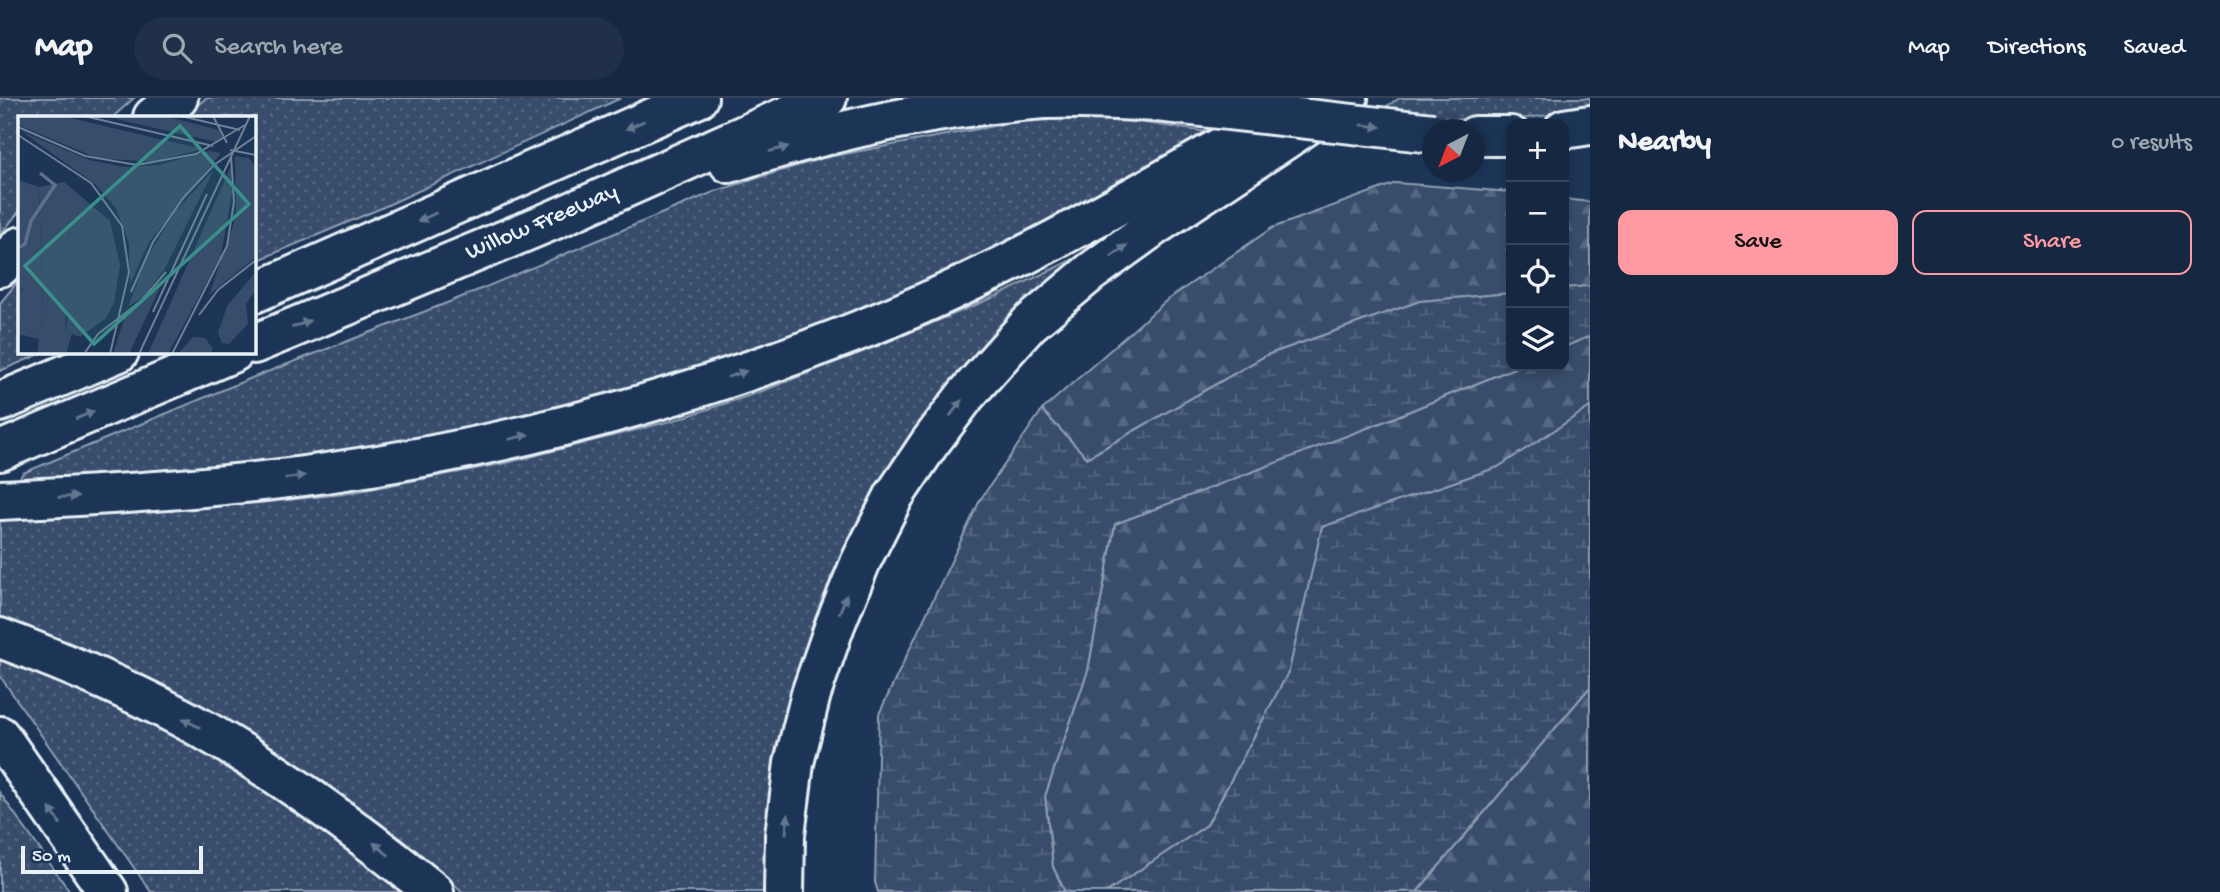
<!DOCTYPE html>
<meta charset="utf-8">
<style>
:root{--surface:#162841;--page:#1f3048;--text:#f1f3f6;--muted:#9ea6b1;--line:#35445a;--accent:#ff9aa2}
body{margin:0;font-family:"Gochi Hand",sans-serif;background:var(--page);color:var(--text)}
.controls{position:absolute;right:21px;top:21px;display:grid;overflow:hidden;border-radius:14px;box-shadow:0 4px 10px #0003}
.controls button{width:63px;height:63px;display:grid;place-items:center;padding:0;border:0;border-bottom:2px solid var(--line);background:var(--surface);color:var(--text);font:35px sans-serif}
.compass{position:absolute;left:1422px;top:21px;width:63px;height:63px;border-radius:50%;background:var(--surface);box-shadow:0 4px 10px #0003;rotate:222deg}
.scale{position:absolute;left:21px;bottom:18px;width:182px;box-sizing:border-box;padding-left:7px;border:4px solid #e8f1f8;border-top:0;font-size:19px;line-height:24px;white-space:nowrap;color:#e8f1f8;-webkit-text-stroke:5px #1d3557;paint-order:stroke}
.list{margin:0;padding:0;list-style:none}
h2{display:flex;justify-content:space-between;align-items:center;height:91px;margin:0;padding:0 28px;font-size:30px}
h2 small{font-size:23px;font-weight:400;color:var(--muted)}
.actions{display:flex;gap:14px;padding:21px 28px}
.actions a{flex:1;padding:16px 0;border:2px solid var(--accent);border-radius:14px;text-align:center;font-size:24px;color:var(--accent)}
.actions .main{background:var(--accent);color:#111}
.icon{flex:none;width:38px;height:38px;fill:none;stroke:currentColor;stroke-width:2;stroke-linecap:round;stroke-linejoin:round}
.map{position:relative;flex:none;width:1590px;height:794px;overflow:hidden}
header{display:flex;align-items:center;gap:42px;box-sizing:border-box;height:98px;padding:0 35px;background:var(--surface);border-bottom:2px solid var(--line)}
header strong{font-size:33px}
nav{display:flex;gap:38px;margin-inline-start:auto;font-size:24px}
.search{width:490px;height:63px;background:var(--page);display:flex;align-items:center;gap:18px;box-sizing:border-box;padding:0 24px;border-radius:38px;color:var(--muted);font-size:26px}
main{display:flex}
aside{flex:1;background:var(--surface)}
.map>svg:first-child{display:block}
.grass{fill:url(#grass-dots);stroke:#909fb2;stroke-width:2}
.forest{fill:url(#forest-firs);stroke:#909fb2;stroke-width:2}
.wetland{fill:url(#wetland-marsh);stroke:#909fb2;stroke-width:2}
.lines{fill:none;stroke-linecap:round;stroke-linejoin:round}
.motorway-casing{stroke:#e8f1f8;stroke-width:44}
.motorway{stroke:#1d3557;stroke-width:38}
.motorway-bridge-casing{stroke:#e8f1f8;stroke-width:44;stroke-linecap:butt}
.motorway-bridge{stroke:#1d3557;stroke-width:38}
.oneway{fill:#64778f}
.labels{text-anchor:middle;dominant-baseline:central;stroke-width:5;stroke-linejoin:round;paint-order:stroke}
.street-label{font-size:24px;fill:#e8f1f8;stroke:#1d3557}
.inset-river{fill:none;stroke:#5d7089;stroke-width:3.5}
.inset-road{fill:none;stroke:#6e8097;stroke-width:2}
.view{fill:#3a8f8a;fill-opacity:0.15;stroke:#3a8f8a;stroke-width:3.5}
.inset-edge{fill:none;stroke:#e8f1f8;stroke-width:3.5}
</style>
<header>
<strong>Map</strong>
<div class="search"><svg class="icon" aria-label="search" viewBox="0 0 24 24"><circle cx="10" cy="10" r="6"/><path d="M15 15l6 6"/></svg>Search here</div>
<nav><a>Map</a><a>Directions</a><a>Saved</a></nav>
</header>
<main>
<div class="map">
<svg width="1590" height="794" viewBox="0 0 1590 794">
<defs>
<pattern id="grass-dots" width="8" height="8" patternUnits="userSpaceOnUse" patternTransform="scale(1.75)"><rect width="8" height="8" fill="#374d6c"/><path d="M2 2h.1M6 6h.1" fill="none" stroke="#546782" stroke-width="1.8" stroke-linecap="round"/></pattern>
<pattern id="forest-firs" width="22" height="20" patternUnits="userSpaceOnUse" patternTransform="scale(1.75)"><rect width="22" height="20" fill="#374d6c"/><path d="M5 1l3.5 6h-7zM16 11l3.5 6h-7z" fill="#546782"/></pattern>
<pattern id="wetland-marsh" width="20" height="14" patternUnits="userSpaceOnUse" patternTransform="scale(1.75)"><rect width="20" height="14" fill="#374d6c"/><path d="M1 5h8M5 5V1M11 12h8M15 12V8" fill="none" stroke="#546782"/></pattern>
</defs>
<rect width="100%" height="100%" fill="#1d3557"/>
<filter id="ink" filterUnits="userSpaceOnUse"><feTurbulence type="fractalNoise" baseFrequency=".0143" numOctaves="2"/><feDisplacementMap in="SourceGraphic" scale="14" xChannelSelector="R" yChannelSelector="G"/><feConvolveMatrix kernelMatrix="1 2 1 2 8 2 1 2 1" color-interpolation-filters="sRGB"/></filter>
<g filter="url(#ink)">
<path class="grass" d="M0 0H134L113 19H19V114L0 137Z
M206 0H621L379 111 254 164V19H184Z
M1400 0H1590V11L1515 22 1454 21 1377 14Z
M1068 14 1215 35 1073 114 869 216 639 297 463 338 254 370 14 388 23 375 254 279 452 203 716 93 823 60Z
M1084 156 983 251 925 318 879 390 832 477 800 566 777 653 767 794H463L410 747 316 679 210 616 0 524V420L259 405 344 396 506 365 675 322 760 294 882 246 997 198Z
M19 182V254H45L0 273V205Z
M0 558 51 574 262 682 413 794H151L0 578Z
M0 695 70 794H0Z"/>
<path class="forest" d="M1396 85 1511 94V195L1420 203 1267 257 1086 360 1042 312 1167 202 1272 130Z
M1564 101 1590 104V188L1564 190Z
M1590 238V309L1499 369 1322 429 1289 573 1207 727 1107 794H1065L1053 769 1045 698 1088 572 1115 426 1388 322 1519 268H1564V249Z
M1590 589V794H1417Z"/>
<path class="wetland" d="M1590 188V238L1564 249V190Z
M1511 195V268H1519L1388 322 1115 426 1088 572 1045 698 1053 769 1065 794H878L875 784 879 616 980 402 1042 312 1087 360 1267 257 1420 203Z
M1590 309V589L1417 794H1107L1207 727 1289 573 1322 429 1498 369Z"/>
<g class="lines">
<defs>
<path id="motorway" d="M153 19 178 0
M1564 31 1590 27
M1475 38H1511
M729 65C831 33 938 8 1045 1 1082 0 1120 2 1157 4
M0 169 19 149
M254 195 698 0
M254 246 551 123 827 0
M0 304 119 254
M0 353 234 254
M0 402C111 397 223 390 333 374 510 348 683 301 850 236 1010 174 1158 85 1307 0
M0 540C70 566 139 595 204 632 285 678 361 735 434 794
M0 638 108 794
M784 794 785 737 794 665 811 596 835 527 861 463 894 398 929 346 966 297 1029 226 1091 174 1153 129 1348 0"/>
</defs>
<use href="#motorway" class="motorway-casing"/>
<use href="#motorway" class="motorway"/>
<defs>
<path id="motorway-bridge" d="M1157 4 1433 35"/>
</defs>
<use href="#motorway-bridge" class="motorway-bridge-casing"/>
<use href="#motorway-bridge" class="motorway-bridge"/>
</g>
<defs><path id="oneway-solid" d="M-6-.8H1V-3.2L6.5 0L1 3.2V.8H-6Z" transform="scale(1.75)"/></defs>
<g class="oneway">
<use href="#oneway-solid" transform="translate(635 27) rotate(156)"/>
<use href="#oneway-solid" transform="translate(1371 28) rotate(6)"/>
<use href="#oneway-solid" transform="translate(779 51) rotate(-15)"/>
<use href="#oneway-solid" transform="translate(427 119) rotate(156)"/>
<use href="#oneway-solid" transform="translate(1119 153) rotate(-36)"/>
<use href="#oneway-solid" transform="translate(301 226) rotate(-22)"/>
<use href="#oneway-solid" transform="translate(737 276) rotate(-18)"/>
<use href="#oneway-solid" transform="translate(956 310) rotate(-53)"/>
<use href="#oneway-solid" transform="translate(85 317) rotate(-23)"/>
<use href="#oneway-solid" transform="translate(519 339) rotate(-13)"/>
<use href="#oneway-solid" transform="translate(295 379) rotate(-7)"/>
<use href="#oneway-solid" transform="translate(68 399) rotate(-2)"/>
<use href="#oneway-solid" transform="translate(843 506) rotate(-68)"/>
<use href="#oneway-solid" transform="translate(191 625) rotate(-153)"/>
<use href="#oneway-solid" transform="translate(55 718) rotate(-125)"/>
<use href="#oneway-solid" transform="translate(787 726) rotate(-84)"/>
<use href="#oneway-solid" transform="translate(381 751) rotate(-141)"/>
</g>
</g>
<g class="labels">
<g class="street-label">
<text transform="translate(542 125) rotate(-23)">Willow Freeway</text>
</g>
</g>
<g transform="translate(18 18)">
<rect width="238" height="238" fill="#1d3557"/>
<path d="M0 0H44L184 33 135 46 79 42 0 9ZM85 0H146L201 14 205 22 198 26ZM3 15 71 44 107 51 141 49 191 35 203 37 131 126 112 168 111 127 98 92 77 68ZM217 40 231 42 238 52V141L191 179 218 101ZM213 50 214 76 203 140 150 238H130ZM196 53 146 154 126 180 110 191 128 143 157 96ZM145 165 111 238H95L107 200Z" fill="#374d6c"/>
<path d="M0 64 21 71 25 198 21 219 5 211V173L0 172ZM55 103 68 112 85 144 55 204 60 209 75 193 94 148 102 149 96 187 88 202 62 221 47 215 53 183 65 162 50 123ZM238 156V174L228 188 230 208 211 228 204 227 200 217 209 190ZM175 221 187 222 195 233 192 238H160Z" fill="#374d6c"/>
<path d="M46 66 92 105 102 149 94 148 75 193 59 210 55 204 85 144 68 112 55 103 50 123 65 162 48 201 47 215 54 218 48 238H19L21 223 0 218V172L17 180 18 193 6 200 5 211 21 219 25 198 21 71Z" fill="#374d6c"/>
<path class="inset-river" d="M0 132 7 128 13 105 37 69 22 57"/>
<path class="inset-road" d="M66 0 195 30M163 0 222 14M195 0 209 27M0 11 67 40 119 49 178 38 227 9M0 19 73 67 104 110 111 156 92 238M212 34 238 39M113 176 135 126 166 81 196 49 238 20M135 196 189 78M181 199 200 174 238 144M66 238 80 218 123 185 148 156M121 238 232 0M154 238 209 130 216 86 213 40"/>
<path class="view" d="M162 10 231 88 76 228 7 150Z"/>
<rect width="238" height="238" class="inset-edge"/>
</g>
</svg>
<div class="controls">
<button>+</button>
<button>−</button>
<button><svg class="icon" aria-label="locate" viewBox="0 0 24 24"><circle cx="12" cy="12" r="6"/><path d="M12 2v4M12 18v4M2 12h4M18 12h4"/></svg></button>
<button><svg class="icon" aria-label="layers" viewBox="0 0 24 24"><path d="M12 4l9 5-9 5-9-5zM3 14l9 5 9-5"/></svg></button>
</div>
<svg class="compass" viewBox="-18 -18 36 36"><path d="M0-13l5 13h-10z" fill="#e53935"/><path d="M0 13l5-13h-10z" fill="#9ea6b1"/></svg>
<div class="scale">50 m</div>
</div>
<aside>
<h2>Nearby<small>0 results</small></h2>
<ul class="list">
</ul>
<div class="actions"><a class="main">Save</a><a>Share</a></div>
</aside>
</main>
